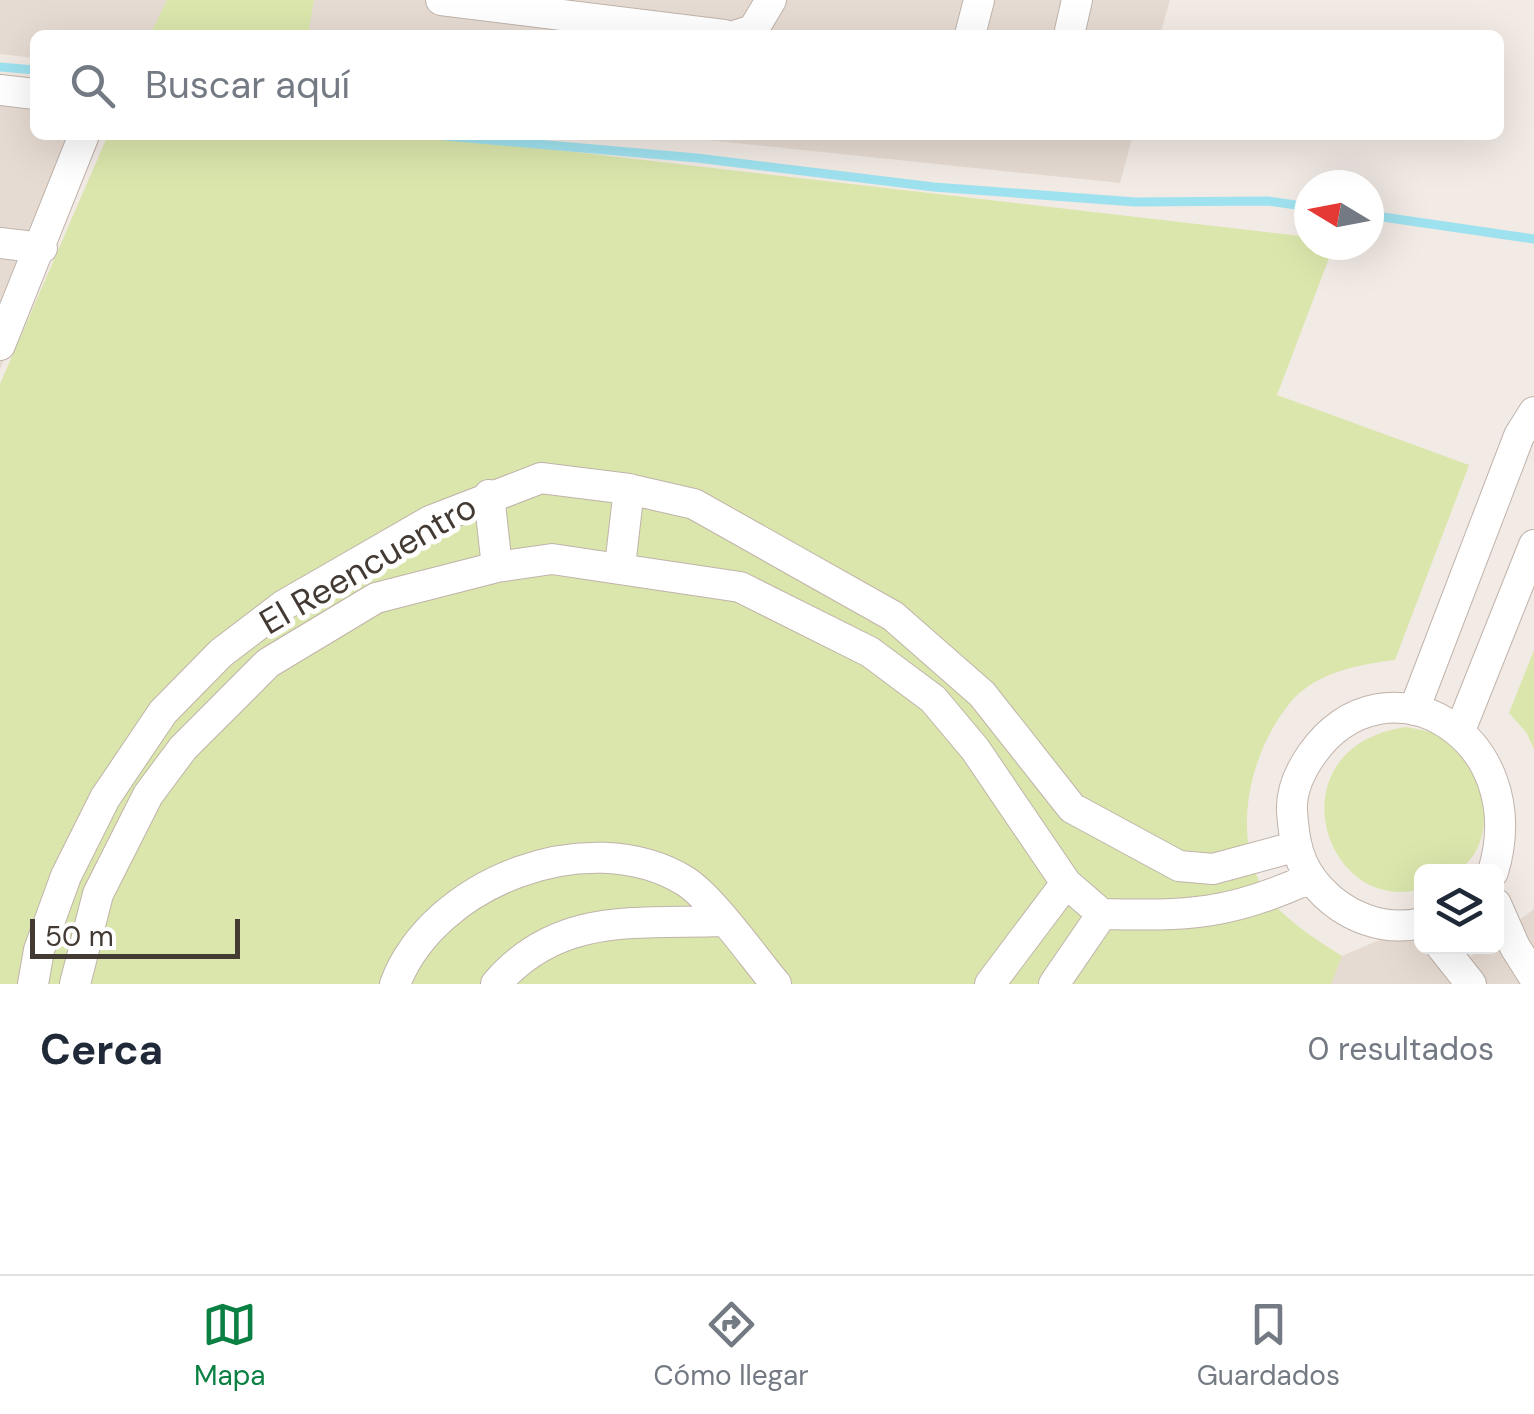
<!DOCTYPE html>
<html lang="es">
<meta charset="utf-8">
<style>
:root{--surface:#fff;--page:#f2f2f3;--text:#1f2937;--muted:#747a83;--line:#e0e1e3;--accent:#0b8043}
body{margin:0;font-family:"DM Sans",sans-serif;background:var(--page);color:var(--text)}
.controls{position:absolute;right:30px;bottom:30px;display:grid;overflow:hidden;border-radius:15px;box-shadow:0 10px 40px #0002}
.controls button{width:90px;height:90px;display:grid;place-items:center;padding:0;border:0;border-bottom:2px solid var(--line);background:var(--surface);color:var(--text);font:50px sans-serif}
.compass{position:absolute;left:1294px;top:170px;width:90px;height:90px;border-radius:50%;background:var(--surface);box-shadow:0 10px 40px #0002;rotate:280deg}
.scale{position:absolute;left:30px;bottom:25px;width:210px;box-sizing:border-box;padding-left:10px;border:5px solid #443a34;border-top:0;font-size:28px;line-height:35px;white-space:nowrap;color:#443a34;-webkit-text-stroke:8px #fff;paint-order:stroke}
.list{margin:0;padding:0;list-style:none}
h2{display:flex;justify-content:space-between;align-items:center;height:130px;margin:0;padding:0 40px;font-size:42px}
h2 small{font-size:32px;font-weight:400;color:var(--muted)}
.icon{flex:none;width:55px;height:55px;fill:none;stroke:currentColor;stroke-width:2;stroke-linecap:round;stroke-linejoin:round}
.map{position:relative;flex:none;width:1534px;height:984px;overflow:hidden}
.search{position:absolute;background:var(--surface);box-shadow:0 10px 40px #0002;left:30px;right:30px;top:30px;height:110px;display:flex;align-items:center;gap:25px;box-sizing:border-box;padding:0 35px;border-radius:15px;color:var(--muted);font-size:38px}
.sheet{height:290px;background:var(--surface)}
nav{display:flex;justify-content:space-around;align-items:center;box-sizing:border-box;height:140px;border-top:2px solid var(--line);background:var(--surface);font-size:28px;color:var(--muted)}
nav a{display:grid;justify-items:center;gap:5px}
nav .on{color:var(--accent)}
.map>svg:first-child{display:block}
.residential{fill:#e6dbd2}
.green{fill:#dae6ac}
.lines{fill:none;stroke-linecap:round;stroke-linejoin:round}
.stream{stroke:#9fe2ef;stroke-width:9}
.minor-casing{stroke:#c0b3aa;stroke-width:32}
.minor{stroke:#fff;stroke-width:30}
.labels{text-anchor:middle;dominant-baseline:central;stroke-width:10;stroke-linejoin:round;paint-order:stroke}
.street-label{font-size:35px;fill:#443a34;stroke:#fff}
</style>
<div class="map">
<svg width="1534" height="984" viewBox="0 0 1534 984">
<rect width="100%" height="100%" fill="#f2eae4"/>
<path class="residential" d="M0 0H1170L1160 35H35V58L0 54Z
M0 86 35 90V135H102L0 369Z
M659 135H1133L1120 183Z
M1534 909V984H1331L1342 956 1398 932 1459 965 1484 947 1496 946 1497 937Z"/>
<path class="green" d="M167 0H314L308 35H150Z
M108 135H428L1309 237V245H1334L1277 395 1469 465 1395 660C1359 664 1314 673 1290 703 1247 755 1227 848 1274 904 1293 925 1318 941 1342 956L1331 984H0V384Z
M1534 650V749L1526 732 1509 713Z
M1406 727C1425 730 1443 734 1458 747 1488 774 1497 842 1461 868 1452 875 1433 871 1422 872L1421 889C1323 916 1271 747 1406 727Z"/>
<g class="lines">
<path class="stream" d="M0 67 35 70
M434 135 697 158 934 187 1135 202 1268 201 1309 207
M1369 215 1534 239"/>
<defs>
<path id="minor" d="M441 0 724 35
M737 35 753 30 771 0
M970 35 979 0
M1069 35 1077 0
M0 90 35 94
M0 243 42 248
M0 345 84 135
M489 495 497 567
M620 566 629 489
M1414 710 1519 436 1534 412
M1461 728 1534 545
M1496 904 1515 947 1534 977
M1422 923C1383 932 1344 916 1319 888 1298 865 1294 841 1292 811 1291 791 1300 771 1312 754 1386 650 1534 735 1493 872
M1441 946 1471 984
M33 984 39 950 66 876 105 798 163 712 221 653 284 605 430 521 541 478 629 489 694 504 893 616 982 694 1072 808 1179 866 1213 869 1294 847
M75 984 98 894 148 795 183 748 268 663 376 598 497 567 552 559 740 587 870 652 933 699 975 749 1066 883 1102 914C1188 916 1230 915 1310 878
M395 984C434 882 588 822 685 881 712 898 754 958 776 984
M496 984C558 912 635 924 722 921
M990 984 1066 883
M1054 984 1102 914"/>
</defs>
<use href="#minor" class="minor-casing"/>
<use href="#minor" class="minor"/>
</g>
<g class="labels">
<g class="street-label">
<text transform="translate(368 564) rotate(-30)">El Reencuentro</text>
</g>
</g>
</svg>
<div class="controls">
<button><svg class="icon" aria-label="layers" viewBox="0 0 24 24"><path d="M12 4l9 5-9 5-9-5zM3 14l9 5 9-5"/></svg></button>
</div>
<svg class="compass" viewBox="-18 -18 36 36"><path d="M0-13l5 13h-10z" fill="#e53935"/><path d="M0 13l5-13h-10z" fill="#747a83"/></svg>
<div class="scale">50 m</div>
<div class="search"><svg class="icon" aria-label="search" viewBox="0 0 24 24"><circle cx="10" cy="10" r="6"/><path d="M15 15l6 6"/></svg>Buscar aquí</div>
</div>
<section class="sheet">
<h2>Cerca<small>0 resultados</small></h2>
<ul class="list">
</ul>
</section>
<nav>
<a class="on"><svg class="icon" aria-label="map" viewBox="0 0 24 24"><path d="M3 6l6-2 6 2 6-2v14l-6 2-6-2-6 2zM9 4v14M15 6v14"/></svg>Mapa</a>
<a><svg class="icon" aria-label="directions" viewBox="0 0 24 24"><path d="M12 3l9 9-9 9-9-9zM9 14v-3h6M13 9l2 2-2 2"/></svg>Cómo llegar</a>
<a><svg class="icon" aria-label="saved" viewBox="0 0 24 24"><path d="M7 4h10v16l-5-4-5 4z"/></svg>Guardados</a>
</nav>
